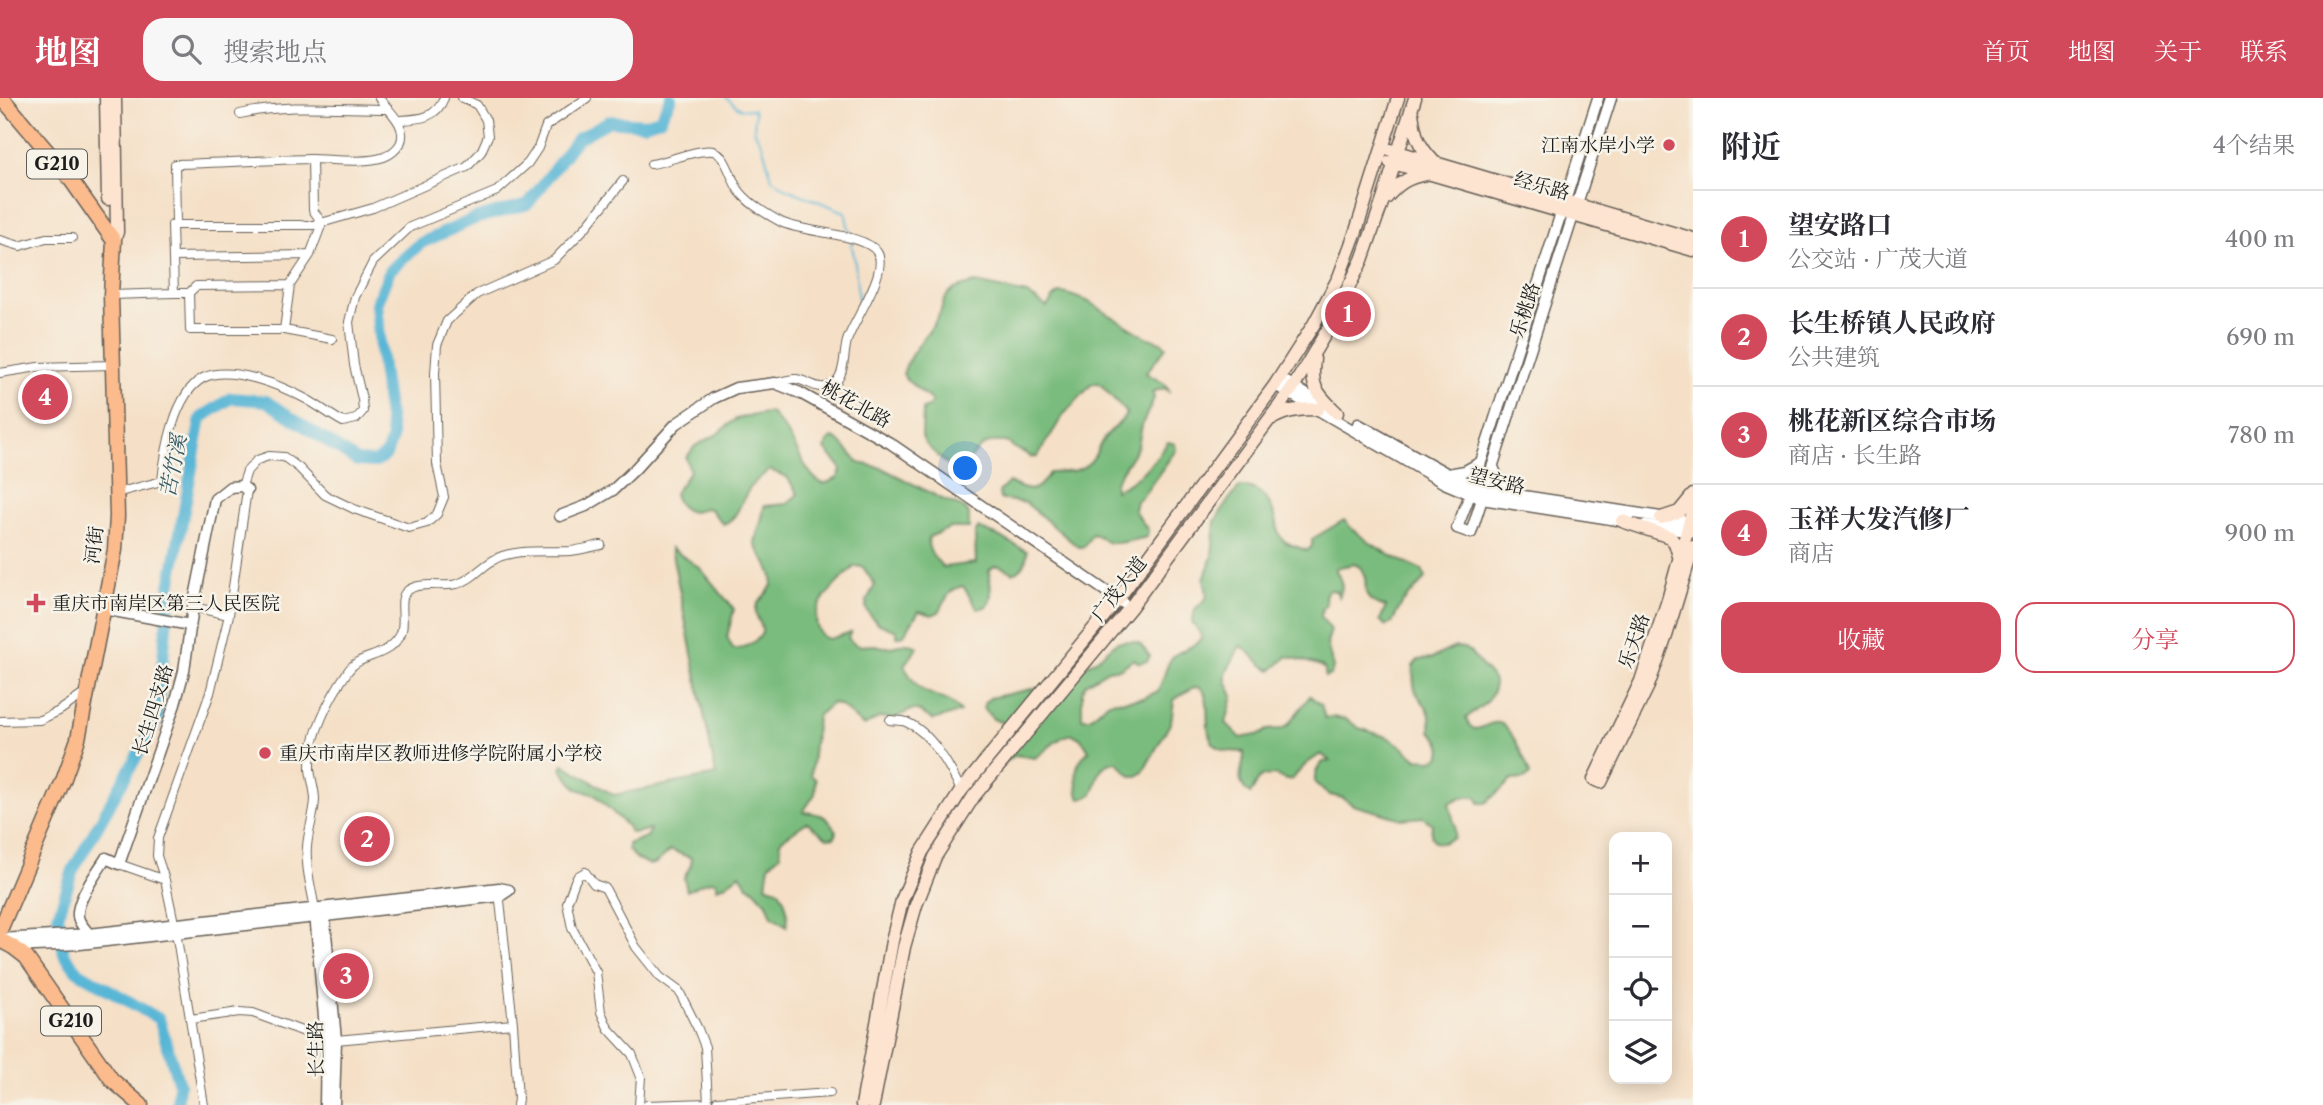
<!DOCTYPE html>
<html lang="zh">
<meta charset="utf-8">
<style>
:root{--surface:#fff;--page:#f7f7f7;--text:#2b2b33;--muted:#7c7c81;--line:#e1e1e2;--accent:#d1495b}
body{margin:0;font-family:"Libre Caslon Text","Noto Serif SC",serif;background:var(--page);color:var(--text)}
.controls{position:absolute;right:21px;bottom:21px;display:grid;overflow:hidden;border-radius:14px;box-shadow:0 4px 18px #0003}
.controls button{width:63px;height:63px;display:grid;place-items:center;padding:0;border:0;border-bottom:2px solid var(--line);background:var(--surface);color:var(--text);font:35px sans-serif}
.you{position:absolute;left:966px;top:371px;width:24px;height:24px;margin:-18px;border:5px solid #fff;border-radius:50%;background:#1a73e8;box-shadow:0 0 0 10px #1a73e833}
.badge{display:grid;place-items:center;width:46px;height:46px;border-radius:50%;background:var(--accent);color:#fff;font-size:23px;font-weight:700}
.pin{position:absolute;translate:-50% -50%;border:4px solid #fff;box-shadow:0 2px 7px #0006}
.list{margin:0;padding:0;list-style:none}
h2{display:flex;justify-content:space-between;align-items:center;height:91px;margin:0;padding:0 28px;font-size:30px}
h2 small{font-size:23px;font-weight:400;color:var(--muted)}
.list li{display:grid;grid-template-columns:46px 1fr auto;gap:21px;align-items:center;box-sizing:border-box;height:98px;padding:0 28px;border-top:2px solid var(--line)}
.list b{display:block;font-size:26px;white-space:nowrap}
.list p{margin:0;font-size:23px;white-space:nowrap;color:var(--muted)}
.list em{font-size:23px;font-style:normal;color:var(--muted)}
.actions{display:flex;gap:14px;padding:21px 28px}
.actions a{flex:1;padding:16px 0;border:2px solid var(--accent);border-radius:21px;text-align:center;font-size:24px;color:var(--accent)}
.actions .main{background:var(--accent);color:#fff}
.icon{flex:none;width:38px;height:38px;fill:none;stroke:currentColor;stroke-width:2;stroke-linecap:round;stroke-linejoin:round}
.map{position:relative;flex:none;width:1693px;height:1007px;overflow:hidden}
header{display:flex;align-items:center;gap:42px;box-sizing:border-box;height:98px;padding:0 35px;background:var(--accent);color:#fff}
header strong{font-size:33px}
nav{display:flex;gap:38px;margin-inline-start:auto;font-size:24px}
.search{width:490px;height:63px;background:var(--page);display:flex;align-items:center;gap:18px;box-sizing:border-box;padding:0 24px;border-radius:21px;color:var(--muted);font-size:26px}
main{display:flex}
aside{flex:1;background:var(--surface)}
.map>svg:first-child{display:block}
.forest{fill:#7abc7e;stroke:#4b6c4d;stroke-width:2}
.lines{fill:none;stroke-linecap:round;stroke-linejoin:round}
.stream{stroke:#57b5d5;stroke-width:2}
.river{stroke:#57b5d5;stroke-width:12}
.minor-casing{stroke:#686158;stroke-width:10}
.tertiary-casing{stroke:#686158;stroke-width:13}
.secondary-casing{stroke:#686158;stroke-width:15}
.trunk-casing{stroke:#686158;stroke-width:17}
.minor{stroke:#fff;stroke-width:8}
.tertiary{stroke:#fff;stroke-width:10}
.secondary{stroke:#fde4d1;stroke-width:12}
.trunk{stroke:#fbbb8c;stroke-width:14}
.poi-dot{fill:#d1495b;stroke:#f7f3e8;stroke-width:2.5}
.labels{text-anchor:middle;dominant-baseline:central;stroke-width:5;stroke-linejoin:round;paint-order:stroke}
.shield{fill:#f7f3e8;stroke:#5e5c59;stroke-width:2}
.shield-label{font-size:18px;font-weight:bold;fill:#1c1c1c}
.poi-label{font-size:19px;fill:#1c1c1c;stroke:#f7f3e8;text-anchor:start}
.street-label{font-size:19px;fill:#1c1c1c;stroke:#f7f3e8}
.water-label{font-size:21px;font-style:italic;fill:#345966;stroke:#f7f3e8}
</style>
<header>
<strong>地图</strong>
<div class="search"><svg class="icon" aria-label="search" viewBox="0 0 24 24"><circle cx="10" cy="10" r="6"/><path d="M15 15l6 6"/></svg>搜索地点</div>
<nav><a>首页</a><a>地图</a><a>关于</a><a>联系</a></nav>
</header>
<main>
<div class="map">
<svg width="1693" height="1007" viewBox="0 0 1693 1007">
<rect width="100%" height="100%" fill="#f7f3e8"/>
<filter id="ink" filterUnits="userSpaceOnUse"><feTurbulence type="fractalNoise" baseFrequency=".0143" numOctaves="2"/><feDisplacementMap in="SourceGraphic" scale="14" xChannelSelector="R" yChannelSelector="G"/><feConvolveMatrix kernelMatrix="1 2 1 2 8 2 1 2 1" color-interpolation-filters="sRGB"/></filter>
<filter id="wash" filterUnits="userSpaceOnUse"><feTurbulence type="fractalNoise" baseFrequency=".00686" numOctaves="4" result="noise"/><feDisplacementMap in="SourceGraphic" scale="28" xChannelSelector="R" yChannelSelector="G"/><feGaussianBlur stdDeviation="1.57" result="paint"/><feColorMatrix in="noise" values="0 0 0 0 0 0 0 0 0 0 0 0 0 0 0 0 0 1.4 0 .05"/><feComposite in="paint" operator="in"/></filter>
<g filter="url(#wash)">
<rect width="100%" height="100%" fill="#f5e0c7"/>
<path class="forest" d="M976 185 1027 196 1047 209 1054 199 1060 195 1067 196 1087 203 1146 239 1161 244 1166 249 1146 275 1165 286 1170 295 1165 290 1152 294 1154 300 1142 327 1138 348 1115 384V392C1135 386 1156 361 1168 344L1175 346 1176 352 1142 399 1136 403 1134 412 1148 432 1147 439C1137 441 1114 448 1107 444 1100 440 1100 437 1092 436L1084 449H1078L1026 405 1000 401 999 394 1009 384C1029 395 1037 396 1049 375 1067 374 1083 375 1094 359 1098 352 1100 345 1105 339 1112 330 1121 326 1127 315L1099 285 1092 286 1064 316 1037 359H1031C1024 352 1015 353 1009 345 976 338 978 361 955 372 950 370 929 350 925 345L922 339 923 311 929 309 932 303 907 282 903 276C909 253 928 239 938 219 943 210 942 202 950 194 957 188 968 187 976 185Z
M770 314C775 320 781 326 785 332 797 347 806 380 824 386L838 380 841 373 839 367 825 351 827 344 833 340 839 343 859 365 882 370 942 401 964 410 969 416V430H950L929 439C925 452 935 460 943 469L976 465 975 436 978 430 996 437 1027 453C1027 463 1022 471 1013 475L1000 468H994L989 473C990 487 997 512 977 510L963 488C948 491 946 502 939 514L932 517 919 513 904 537 897 539V533C881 527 875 527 866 510L867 502 875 487 863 469 855 468C837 486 801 512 823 539L830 541 851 534 848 540C856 550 862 548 874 547 877 547 881 549 885 549 898 550 903 542 918 549L904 567C908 575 914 586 921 591 933 599 952 601 960 614L933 622 917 612H911L893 621 880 619 864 628C851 621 848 608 832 605L817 618 811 677 816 682 815 696 803 714C819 715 827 717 836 732L835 739 827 740 807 724 781 742 780 757 769 767 766 787C770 789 775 790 778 792 786 799 789 819 787 828L772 818 767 805 753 790 747 787 740 776 723 788 717 790 716 783C704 783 698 788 687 793L684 780 691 767V760L671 752 656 765 650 767 637 761 628 752V746L648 738 650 731 636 735 630 734 627 728 595 697 577 691 561 671 563 666 614 697 716 677 671 450 700 470 734 511 727 539 733 551C740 551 742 550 748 547 778 532 750 524 757 507 762 497 775 492 772 479 769 466 761 458 755 446 757 433 763 422 764 408L787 406 798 396 787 379 770 372C762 377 753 385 748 393 739 406 739 420 723 426L710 411 703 410C691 419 678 410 674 396L690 373 686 360 695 348 716 337 736 321Z
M1240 389C1262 388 1272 405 1277 425 1278 431 1277 435 1282 441 1287 447 1300 449 1307 453L1312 448V441L1344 422C1360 442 1398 463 1422 472L1426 480 1402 505 1392 525 1386 528 1380 522 1386 509C1353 500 1374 488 1360 469L1354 466 1335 470C1340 481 1345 487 1339 499L1336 493 1328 492 1325 498 1326 506 1322 511 1321 519 1331 532 1327 545 1333 570 1331 577 1325 579V572L1321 568 1288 558 1272 572C1258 568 1253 554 1240 548L1226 575V583L1233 598 1226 625 1241 640 1261 636 1267 632 1282 631 1288 627 1310 598 1321 607 1325 620 1331 619 1346 621 1359 630 1387 639 1400 647 1417 661 1432 662 1440 659C1445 648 1438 640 1430 633 1432 612 1428 612 1417 596 1412 589 1414 576 1413 568L1418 562 1432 560 1455 549 1464 550 1470 554 1490 577 1494 583V591L1488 603 1466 620C1474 643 1485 622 1499 625 1511 627 1527 666 1530 677L1524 681 1512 682 1486 705H1479L1477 699H1462L1449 705 1455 728 1454 740 1442 745 1435 744 1431 738 1432 726 1423 719 1402 721 1353 707 1343 700 1330 697 1315 685C1314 675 1317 671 1323 664L1330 663 1321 656 1306 666 1292 681 1286 682 1275 677 1262 678C1256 683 1255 690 1250 696 1232 681 1245 671 1244 654 1237 653 1229 654 1222 652 1196 641 1217 599 1199 589L1192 590 1174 602 1171 624 1143 674 1137 678H1131L1117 664C1086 667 1107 698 1080 701 1077 696 1075 672 1078 667 1079 661 1085 657 1089 653 1072 618 1053 649 1035 660L1015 657 981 684 974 682C971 662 975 652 993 644 999 642 1005 633 1010 628L993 621 983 610 985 604 990 600 1050 587 1096 562 1117 544 1132 543 1139 545 1150 558 1147 563 1139 565 1134 561 1121 570 1108 572 1085 586 1082 593V620H1090L1109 604 1144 600 1158 593C1164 583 1166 562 1176 556 1185 551 1194 549 1201 541L1200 535 1192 525 1195 511 1206 501 1207 495 1204 481 1212 459 1215 423 1230 400Z"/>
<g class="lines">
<path class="stream" d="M726 0C738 8 736 13 753 11L755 14 754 33 762 46 772 81 787 91 845 114 850 136
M851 145C857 164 856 183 858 202"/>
<path class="river" d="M177 1007 179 986 159 921 77 873 64 856 58 818 73 772 157 622 170 489 201 320 231 300 266 303 357 363 376 364 386 357 392 340 382 270 376 206 390 172 421 145 474 121 528 106 577 41 609 23 644 26 660 21 671 0"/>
</g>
</g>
<g filter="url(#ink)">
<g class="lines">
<defs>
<path id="minor" d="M240 16C288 5 339 11 388 11
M399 22C419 21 436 21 444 0
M651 66C667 64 699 50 713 53 726 57 730 77 736 88 745 104 766 116 781 124 802 135 865 135 877 154 890 172 853 223 847 243 843 257 846 278 832 287 819 294 809 283 796 281 790 280 781 284 775 285
M176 127 175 66C220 65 264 62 309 61 331 61 363 66 384 59 390 57 397 51 400 46 409 28 388 12 379 0
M0 142 20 148 46 140H72
M173 159 310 157
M174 195H189L196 188 290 187
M189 195 190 232H284L332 241
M111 197 174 195 172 127H314L373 110 467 69 481 54 488 38 486 22 477 7 462 0
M284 232 290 187 310 157 322 125 313 112 312 61
M0 275 38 269 112 267
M242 388 247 373 257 362 269 358 284 359 299 370 325 397 354 411 409 430 427 425 437 416 444 399 437 366 435 275 437 247 447 223 477 196 554 162 585 130 623 83
M116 395 162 383C165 354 174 296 203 280 229 266 282 288 306 301 319 308 330 317 343 324L356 321 363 313 362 301 354 267 349 224 355 199 373 164 410 129 497 93 528 65 538 50 546 28 587 0
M193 509 229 517
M890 622C895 623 901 622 906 624 931 634 951 670 961 693
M0 623 40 622 59 613 87 594
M119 766 165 782
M499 793 513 926 518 1001 517 1007
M315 812C312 792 305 770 307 749 308 733 314 718 315 702 315 692 311 681 310 671 309 638 330 599 348 573 360 555 384 562 399 539 408 526 397 502 406 494 418 482 442 490 457 486 474 482 485 463 502 458 523 451 548 454 570 453 580 452 591 449 601 447
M191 921 239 914 253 915 326 942H336L513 926
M204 1007 176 834 165 782 157 758 158 740 210 595 229 517 247 392
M639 1007 641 979 632 956 608 930 601 914 596 874 572 830 567 805 575 783 578 778 585 774 594 786 605 790 636 849 660 879 679 893 698 931 705 949 708 1005 647 1007
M717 1007V1003L830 995"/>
<path id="tertiary" d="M1598 0 1473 389 1457 430 1471 435 1611 0
M1280 280 1328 310
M1275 287 1444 385 1482 401 1630 424
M1358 326 1448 376 1485 392 1693 424
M1493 369 1499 383 1513 397
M1448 376 1465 373 1481 364
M560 418 586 408 613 392 634 372 676 326 714 300 736 290 775 285 800 295 890 345 1123 505
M1645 427 1693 434
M103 511 190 527
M324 814 336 942 334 1007
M315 815 326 942 325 1007
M89 836C86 832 81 827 79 822 72 807 98 773 106 760L119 766 175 606 184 573 193 509 215 401 230 389 242 388 247 392
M0 841 89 836 499 790 509 792
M12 849 80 846 500 798 509 792"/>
<path id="secondary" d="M106 0 108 101
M1412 15C1415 38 1418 47 1434 64
M1391 52 1693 141
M1390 64 1693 152
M1386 100C1398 86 1407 79 1426 76
M114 143 117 134 115 0
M1314 261C1310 290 1317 295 1337 315
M1273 320C1287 312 1301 311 1318 311
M1693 411 1668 502 1641 583 1594 681 1601 684 1648 588 1666 538 1693 449
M1661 420 1679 414 1693 397
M1622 423 1670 439 1675 445 1679 458
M862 1007 892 843 902 802 922 754 961 693 1118 501 1275 287 1314 226 1339 179 1356 133 1398 0
M873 1007 904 849 916 807 935 759 974 698 1130 510 1294 288 1328 231 1362 162 1383 102 1415 0"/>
<path id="trunk" d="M0 832 63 683 78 641 115 452 117 418 111 197 114 143 69 79 2 0
M0 842 13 849 26 859 112 982 141 1007"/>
</defs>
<use href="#minor" class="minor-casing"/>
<use href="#tertiary" class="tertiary-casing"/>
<use href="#secondary" class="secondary-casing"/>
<use href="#trunk" class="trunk-casing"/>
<use href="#minor" class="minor"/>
<use href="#tertiary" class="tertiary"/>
<use href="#secondary" class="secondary"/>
<use href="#trunk" class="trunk"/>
</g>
</g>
<g class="poi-dot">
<circle cx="1669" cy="47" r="7"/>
<path d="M32.5 494.5h7v7h7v7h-7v7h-7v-7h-7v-7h7z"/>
<circle cx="265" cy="655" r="7"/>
</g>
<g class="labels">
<g class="shield">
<rect x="27" y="51.5" width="60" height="29" rx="5"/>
<rect x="41" y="908.5" width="60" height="29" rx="5"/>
</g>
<g class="shield-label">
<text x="57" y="66">G210</text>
<text x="71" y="923">G210</text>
</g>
<g class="poi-label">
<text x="1655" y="47" text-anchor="end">江南水岸小学</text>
<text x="52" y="505">重庆市南岸区第三人民医院</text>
<text x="279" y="655">重庆市南岸区教师进修学院附属小学校</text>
</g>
<g class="street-label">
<text transform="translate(1542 88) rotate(16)">经乐路</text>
<text transform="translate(1525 212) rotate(-72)">乐桃路</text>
<text transform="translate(856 306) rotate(29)">桃花北路</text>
<text transform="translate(1497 383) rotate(14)">望安路</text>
<text transform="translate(94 447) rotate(-83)">河街</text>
<text transform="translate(1119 491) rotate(-52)">广茂大道</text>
<text transform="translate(1634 543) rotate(-71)">乐天路</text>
<text transform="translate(153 612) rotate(-73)">长生四支路</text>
<text transform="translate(316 951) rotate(-91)">长生路</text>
</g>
<g class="water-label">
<text transform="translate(173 368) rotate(-79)">苦竹溪</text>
</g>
</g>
</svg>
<div class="controls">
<button>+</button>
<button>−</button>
<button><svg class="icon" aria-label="locate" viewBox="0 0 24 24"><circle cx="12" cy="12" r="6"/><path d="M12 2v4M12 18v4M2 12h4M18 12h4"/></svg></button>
<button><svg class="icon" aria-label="layers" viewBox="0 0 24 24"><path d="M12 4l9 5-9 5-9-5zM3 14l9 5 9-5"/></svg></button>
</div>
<div class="you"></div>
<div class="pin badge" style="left:1348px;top:216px">1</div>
<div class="pin badge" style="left:367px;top:741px">2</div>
<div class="pin badge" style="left:346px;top:878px">3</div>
<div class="pin badge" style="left:45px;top:299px">4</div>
</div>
<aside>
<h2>附近<small>4个结果</small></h2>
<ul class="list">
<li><span class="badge">1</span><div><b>望安路口</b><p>公交站 · 广茂大道</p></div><em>400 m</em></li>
<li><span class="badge">2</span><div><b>长生桥镇人民政府</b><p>公共建筑</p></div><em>690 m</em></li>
<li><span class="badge">3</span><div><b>桃花新区综合市场</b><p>商店 · 长生路</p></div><em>780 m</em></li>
<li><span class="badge">4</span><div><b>玉祥大发汽修厂</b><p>商店</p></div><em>900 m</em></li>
</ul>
<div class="actions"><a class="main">收藏</a><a>分享</a></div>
</aside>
</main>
